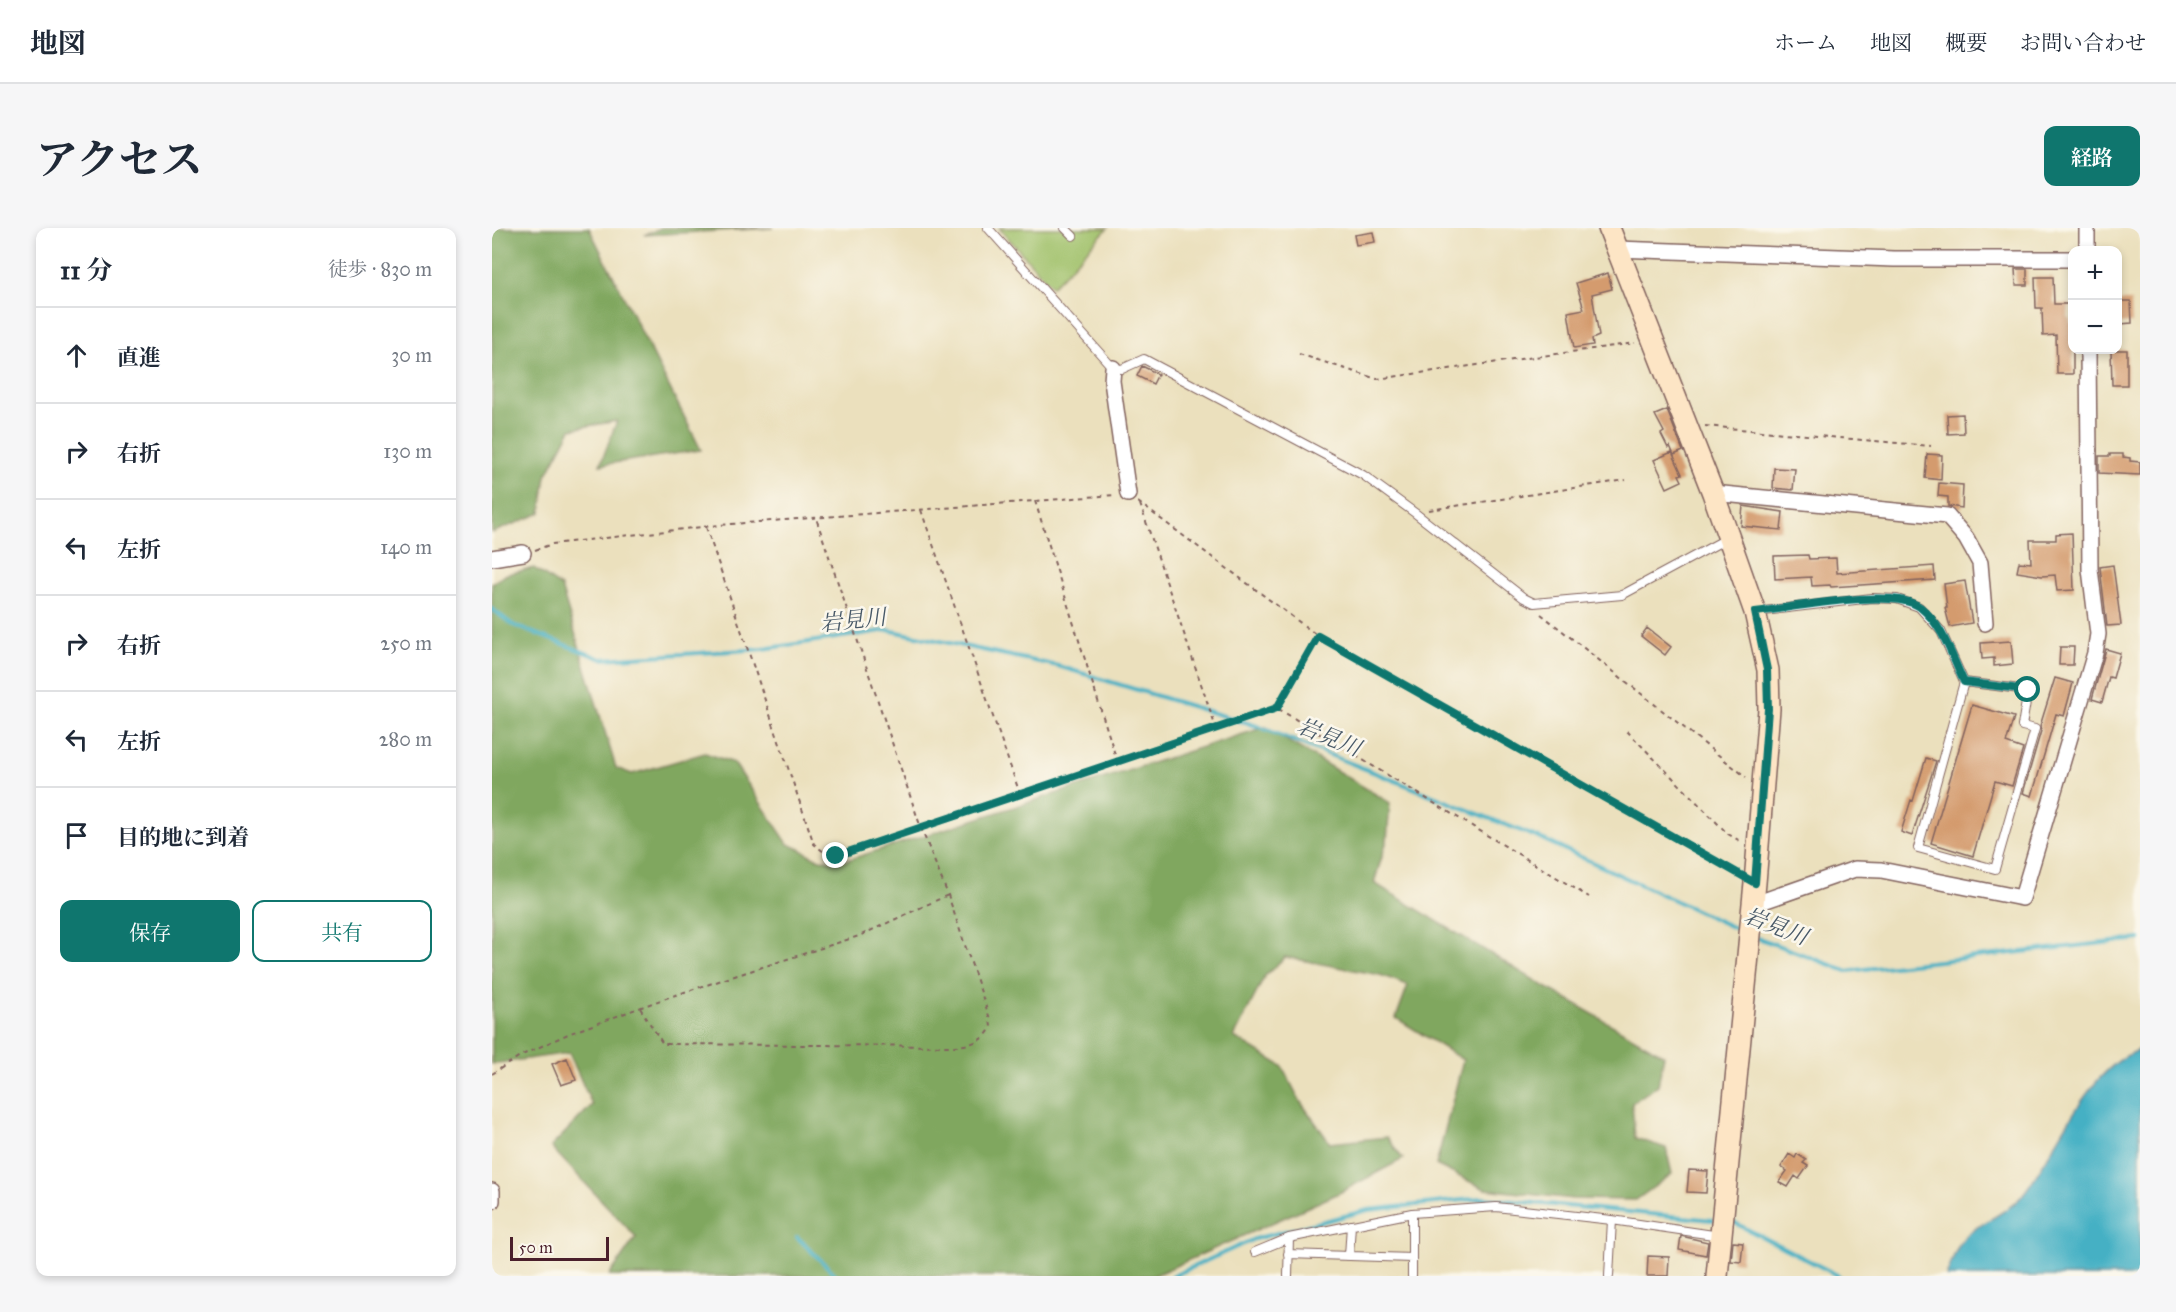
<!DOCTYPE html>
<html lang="ja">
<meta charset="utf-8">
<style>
:root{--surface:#fff;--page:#f6f6f7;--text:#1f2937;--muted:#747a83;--line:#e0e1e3;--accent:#0f766e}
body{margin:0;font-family:"IM FELL Great Primer","Noto Serif JP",serif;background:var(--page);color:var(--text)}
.controls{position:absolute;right:18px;top:18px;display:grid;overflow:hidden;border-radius:12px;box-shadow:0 3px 9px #0003}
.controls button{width:54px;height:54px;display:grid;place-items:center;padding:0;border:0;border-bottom:2px solid var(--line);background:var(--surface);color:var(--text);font:30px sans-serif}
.scale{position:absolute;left:18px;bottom:15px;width:99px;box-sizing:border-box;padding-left:6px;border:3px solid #4a1f2b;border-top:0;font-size:16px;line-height:21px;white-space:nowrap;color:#4a1f2b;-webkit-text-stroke:4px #fbf7ec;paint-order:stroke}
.stop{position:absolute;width:18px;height:18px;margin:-14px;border:4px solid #0f766e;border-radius:50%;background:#fff}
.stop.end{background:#0f766e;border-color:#fff;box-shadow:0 2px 6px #0008}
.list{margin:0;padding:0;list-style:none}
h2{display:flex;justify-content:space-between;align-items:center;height:78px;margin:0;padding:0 24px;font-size:26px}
h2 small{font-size:20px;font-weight:400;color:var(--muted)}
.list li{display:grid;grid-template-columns:39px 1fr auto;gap:18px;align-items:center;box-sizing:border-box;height:96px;padding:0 24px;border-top:2px solid var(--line)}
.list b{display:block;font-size:22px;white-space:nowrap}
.list em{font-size:20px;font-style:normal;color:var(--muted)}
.actions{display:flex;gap:12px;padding:18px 24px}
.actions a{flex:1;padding:14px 0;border:2px solid var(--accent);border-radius:12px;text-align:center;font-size:21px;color:var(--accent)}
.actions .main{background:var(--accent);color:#fff}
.icon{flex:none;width:33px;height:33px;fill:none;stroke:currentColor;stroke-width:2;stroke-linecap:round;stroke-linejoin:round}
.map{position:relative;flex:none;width:1648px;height:1048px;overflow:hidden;border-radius:12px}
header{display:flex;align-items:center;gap:36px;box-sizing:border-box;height:84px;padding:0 30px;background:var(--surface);border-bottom:2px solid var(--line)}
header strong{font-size:28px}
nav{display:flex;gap:33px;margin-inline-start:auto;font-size:21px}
.intro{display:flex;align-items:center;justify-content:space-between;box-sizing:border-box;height:144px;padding:0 36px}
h1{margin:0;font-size:42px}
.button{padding:15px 27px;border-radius:12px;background:var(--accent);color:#fff;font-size:21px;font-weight:700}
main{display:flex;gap:36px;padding:0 36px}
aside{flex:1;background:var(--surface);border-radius:12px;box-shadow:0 3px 9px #0003}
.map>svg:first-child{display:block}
.green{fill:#a0c16a;stroke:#75704a;stroke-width:1.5}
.forest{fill:#80a75e;stroke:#656344;stroke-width:1.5}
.water{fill:#45b0c4;stroke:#486878;stroke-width:1.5}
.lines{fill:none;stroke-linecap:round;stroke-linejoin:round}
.stream{stroke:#45b0c4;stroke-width:4}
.building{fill:#d49b6e}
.lane-casing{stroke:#82635e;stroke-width:10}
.street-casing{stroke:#82635e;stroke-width:18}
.secondary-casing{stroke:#82635e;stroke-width:24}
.path{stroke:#82635e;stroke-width:2;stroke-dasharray:4.5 4.5;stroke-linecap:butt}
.lane{stroke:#fff;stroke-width:8}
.street{stroke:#fff;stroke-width:15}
.secondary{stroke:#fde5c5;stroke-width:21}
.route{stroke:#0f766e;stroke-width:8}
.labels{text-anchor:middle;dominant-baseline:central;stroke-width:5;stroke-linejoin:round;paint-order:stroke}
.water-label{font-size:22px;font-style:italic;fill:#485968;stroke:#fbf7ec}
</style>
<header>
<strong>地図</strong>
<nav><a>ホーム</a><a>地図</a><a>概要</a><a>お問い合わせ</a></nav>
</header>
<div class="intro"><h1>アクセス</h1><a class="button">経路</a></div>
<main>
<aside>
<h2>11 分<small>徒歩 · 830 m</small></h2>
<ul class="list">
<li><svg class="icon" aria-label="ahead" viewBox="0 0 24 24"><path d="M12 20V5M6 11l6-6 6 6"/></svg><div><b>直進</b></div><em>30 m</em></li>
<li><svg class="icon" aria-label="right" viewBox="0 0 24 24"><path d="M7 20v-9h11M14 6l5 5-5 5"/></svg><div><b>右折</b></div><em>130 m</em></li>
<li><svg class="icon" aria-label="left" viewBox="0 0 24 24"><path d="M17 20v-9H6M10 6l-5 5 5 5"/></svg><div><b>左折</b></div><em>140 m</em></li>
<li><svg class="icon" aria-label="right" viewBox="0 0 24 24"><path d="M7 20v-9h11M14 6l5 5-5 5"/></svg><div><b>右折</b></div><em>250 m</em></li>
<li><svg class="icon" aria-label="left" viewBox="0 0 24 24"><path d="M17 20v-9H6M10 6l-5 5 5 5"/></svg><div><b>左折</b></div><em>280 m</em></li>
<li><svg class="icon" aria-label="arrive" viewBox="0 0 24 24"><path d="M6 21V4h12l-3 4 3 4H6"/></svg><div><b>目的地に到着</b></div></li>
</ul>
<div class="actions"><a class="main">保存</a><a>共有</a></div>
</aside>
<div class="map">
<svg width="1648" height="1048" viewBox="0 0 1648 1048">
<rect width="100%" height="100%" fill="#fbf7ec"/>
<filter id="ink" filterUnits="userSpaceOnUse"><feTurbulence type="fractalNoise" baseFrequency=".0167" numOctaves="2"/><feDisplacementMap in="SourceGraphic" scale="12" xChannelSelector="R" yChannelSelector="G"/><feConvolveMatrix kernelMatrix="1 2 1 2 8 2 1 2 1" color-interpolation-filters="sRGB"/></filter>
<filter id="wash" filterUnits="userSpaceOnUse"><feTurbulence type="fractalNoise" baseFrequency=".008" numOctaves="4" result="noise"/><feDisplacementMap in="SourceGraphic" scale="24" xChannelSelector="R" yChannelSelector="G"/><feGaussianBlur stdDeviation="1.35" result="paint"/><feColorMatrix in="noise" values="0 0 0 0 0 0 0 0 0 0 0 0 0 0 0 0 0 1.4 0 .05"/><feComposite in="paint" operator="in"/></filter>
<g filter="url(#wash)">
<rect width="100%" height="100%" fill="#ebe0bd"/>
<path class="green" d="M507 0H616L560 59Z"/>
<path class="forest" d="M0 0H97L209 222 108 237 125 193 79 201 54 248 49 285 0 305Z
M169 0H282L152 7Z
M42 340 69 359 124 540 140 546 213 525 242 535 296 616 308 621 324 630 346 635 773 499 898 575 895 612 882 655 1052 758 1172 827 1166 857 1140 875 1143 910 1174 920 1180 946 1144 972 1081 971 993 961 944 937 971 832 904 790 916 757 888 747 793 729 773 748 742 809 790 838 808 873 838 915 895 909 911 931 845 966 661 1048H117L144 1009 59 919 100 877 77 825 0 836V355L15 346Z"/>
<path class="water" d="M1648 821V1048H1454C1459 1037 1462 1024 1469 1014 1480 997 1512 988 1528 970 1565 926 1590 844 1648 821Z"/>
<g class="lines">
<path class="stream" d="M0 381 21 397 110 431 271 421 396 402 566 438 765 498 1052 612 1251 704
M1266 710 1355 743 1648 711
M1243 995 1347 1048
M305 1009 345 1048
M681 1048 762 1011 876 982 990 970 1221 992"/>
</g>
<g id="blocks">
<path class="building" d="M881 4 883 14 864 17 862 7Z
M1523 41H1535V57H1524Z
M1116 45 1120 61 1100 66 1107 108 1100 111 1101 117 1082 120 1076 84 1092 81 1084 55Z
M1543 49H1561L1562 76H1577L1576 90H1578V95H1581V146H1565L1564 107 1551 108 1550 80H1544Z
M1627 73H1639L1640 95 1628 96Z
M1619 122H1635V157H1620Z
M650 138 666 146 661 156 645 148Z
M1175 182 1191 223 1182 227 1178 218 1176 220 1169 206 1172 204 1163 187Z
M1471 186 1472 205 1456 206 1455 187Z
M1180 224 1190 246 1187 247 1190 253 1175 260 1162 232Z
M1435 226 1450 227 1449 252 1433 250Z
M1618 226H1631V229L1638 230V233L1648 234V247L1607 245V228H1618Z
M1282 240 1303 241 1301 262 1281 260Z
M1447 255 1471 257 1470 280 1456 278V269L1446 268Z
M1251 278 1291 284 1289 302 1249 298Z
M1580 305 1582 362 1565 363 1563 347 1550 348 1525 344 1527 334 1539 335 1538 312H1564V306Z
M1316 327 1317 331 1344 330 1345 345 1442 338 1443 352 1339 359 1338 357 1320 358 1319 349 1283 351 1282 328Z
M1621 337 1629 397 1615 398 1608 339Z
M1473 353 1480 395 1458 399 1453 380H1455L1452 356Z
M1155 400 1179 419 1173 427 1149 408Z
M1519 413 1521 436 1502 438V430L1490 431 1489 415Z
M1568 419H1582L1581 437H1567Z
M1614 421 1628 425 1621 450 1617 449 1610 474 1600 471Z
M1563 450 1581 455 1572 488 1564 486 1540 568 1531 565 1549 503 1548 498Z
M1480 477 1522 489 1514 515 1531 521 1520 558 1503 553 1481 628 1439 615Z
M1434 530 1444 533 1420 608 1409 604 1419 572 1421 573Z
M75 830 84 852 69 857 60 836Z
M1297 926 1303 930 1305 926 1314 932 1311 935 1316 938 1307 951 1303 948 1296 959 1287 954 1295 943 1289 939Z
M1197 942 1216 943 1214 965 1195 964Z
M1189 1008 1216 1014 1214 1027 1187 1022Z
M1241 1014 1251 1015 1249 1034 1239 1033Z
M1156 1028 1177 1029 1176 1048H1155Z"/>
</g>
</g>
<g filter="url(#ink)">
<use href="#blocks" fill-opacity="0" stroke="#82635e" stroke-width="1.5"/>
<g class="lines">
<defs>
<path id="lane" d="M496 0 621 140 630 141 652 131 871 247 923 285 1032 370 1042 375 1130 367 1234 311
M573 0 581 8
M1263 384 1380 370 1405 371 1427 379 1449 403 1472 454 1426 620 1503 641 1543 501 1530 498 1536 462 1472 454
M920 985V1048
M763 1024 797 1010 920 985 1004 979 1120 992 1228 1008
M796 1026 920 1030
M857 1028 859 997
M796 1048 797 1010
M1117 1048 1120 992"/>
<path id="street" d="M1595 0V22
M1125 21 1402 31H1580
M621 140 620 153 636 266
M1221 265 1455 288 1474 310 1488 335 1493 395
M0 330 31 325
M1260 677 1363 641 1389 642 1530 670 1603 425 1606 406 1598 341 1596 122
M0 963V973"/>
<path id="secondary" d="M1117 0 1221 265 1263 384 1276 442 1277 481 1263 655 1225 1048"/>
</defs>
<use href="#lane" class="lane-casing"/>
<use href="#street" class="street-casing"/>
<use href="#secondary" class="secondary-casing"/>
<path class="path" d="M807 126 885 151 1143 115
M1213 198 1439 218
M543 273 625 533
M646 274 826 408 1247 646
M648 276 724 500
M429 282 528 566
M937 282 1134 252
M214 299 322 616 333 625 344 629 785 480 1097 669
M43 322 60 316 227 297 622 267
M1049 386 1254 549
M785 480 826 408
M1135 503 1236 606 1250 614
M148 780 171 816 464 818C478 817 493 813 499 799L498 791 456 667 429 600 324 290
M0 846 28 828 76 806 174 770 367 708 456 667"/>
<use href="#lane" class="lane"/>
<use href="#street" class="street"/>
<use href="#secondary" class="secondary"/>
</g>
</g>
<g class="lines" filter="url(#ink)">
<path class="route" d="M344 628 785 480 826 408 1263 655 1276 481 1275 442 1263 384C1299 380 1400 359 1428 379 1451 397 1460 429 1472 454L1536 462"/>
</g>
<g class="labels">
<g class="water-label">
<text transform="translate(361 392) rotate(-6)">岩見川</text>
<text transform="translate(837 509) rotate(22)">岩見川</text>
<text transform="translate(1284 698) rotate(21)">岩見川</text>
</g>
</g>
</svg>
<div class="controls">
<button>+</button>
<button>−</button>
</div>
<div class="scale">50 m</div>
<div class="stop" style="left:1536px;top:462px"></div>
<div class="stop end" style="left:344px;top:628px"></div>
</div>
</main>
